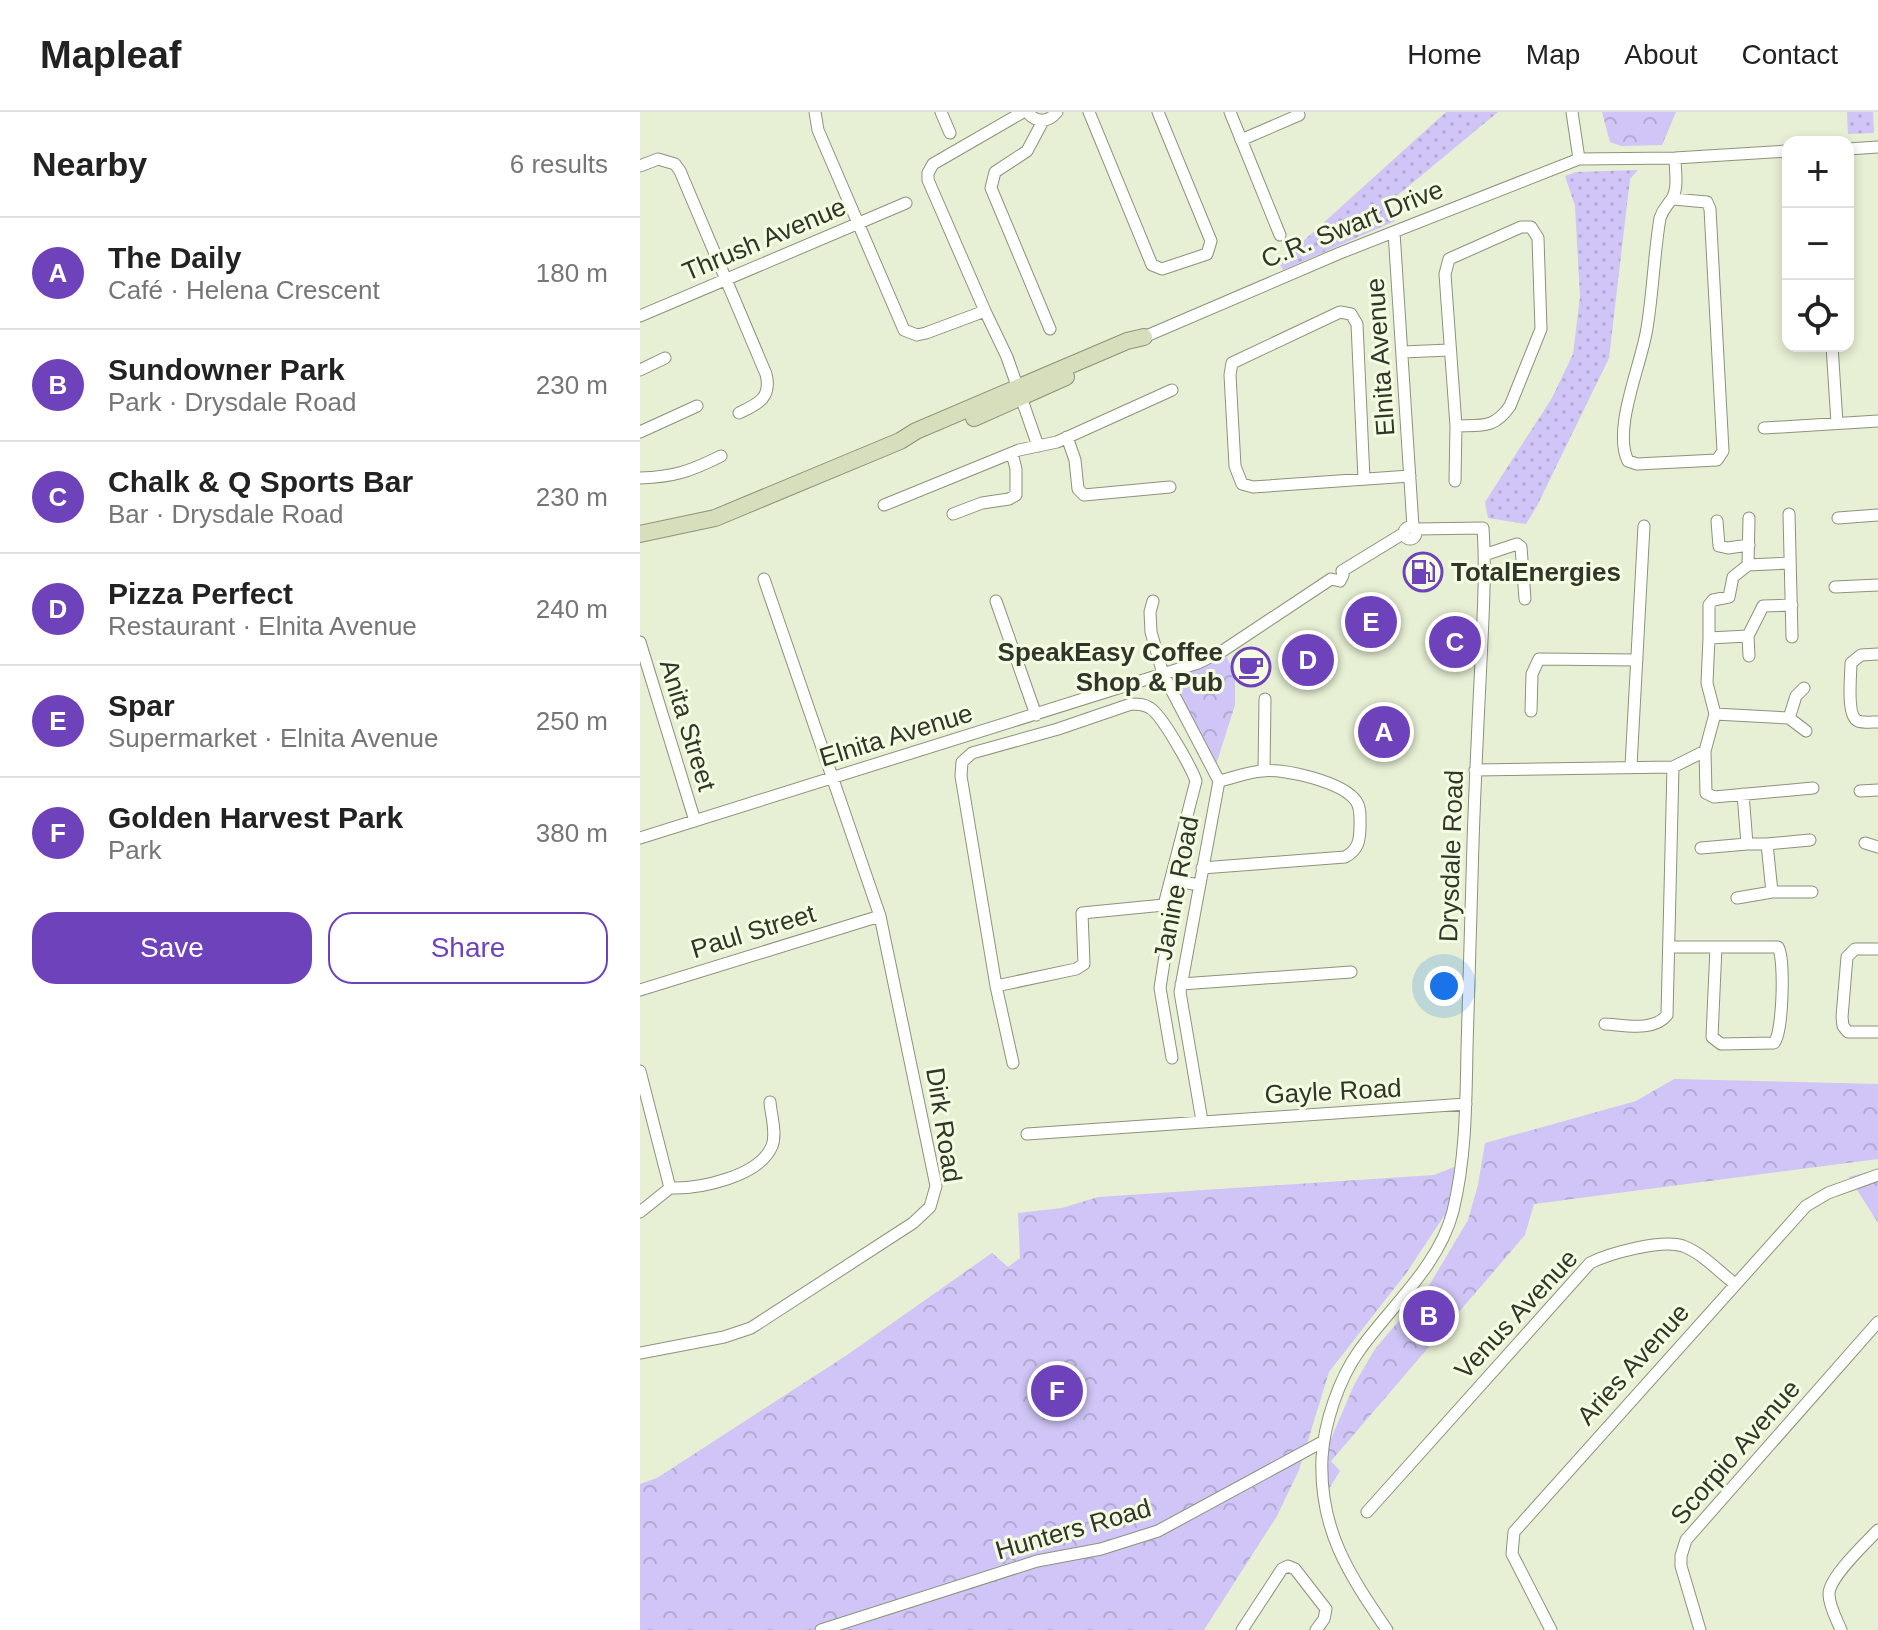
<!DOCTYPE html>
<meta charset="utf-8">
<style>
:root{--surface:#fff;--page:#f2f2f2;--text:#222;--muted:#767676;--line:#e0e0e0;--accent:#6e42bb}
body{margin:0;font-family:Arial,sans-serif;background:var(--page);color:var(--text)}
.controls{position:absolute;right:24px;top:24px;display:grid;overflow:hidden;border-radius:16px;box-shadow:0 4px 12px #0003}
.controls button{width:72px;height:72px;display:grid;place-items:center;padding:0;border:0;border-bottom:2px solid var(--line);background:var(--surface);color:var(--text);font:40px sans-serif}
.you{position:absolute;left:804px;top:874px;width:28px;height:28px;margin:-20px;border:6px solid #fff;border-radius:50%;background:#1a73e8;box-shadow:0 0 0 12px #1a73e833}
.badge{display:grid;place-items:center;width:52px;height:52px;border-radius:50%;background:var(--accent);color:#fff;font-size:26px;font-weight:700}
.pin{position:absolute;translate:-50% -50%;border:4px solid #fff;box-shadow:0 2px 8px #0006}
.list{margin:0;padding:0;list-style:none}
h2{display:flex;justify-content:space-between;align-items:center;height:104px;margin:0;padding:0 32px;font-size:34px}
h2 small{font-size:26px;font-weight:400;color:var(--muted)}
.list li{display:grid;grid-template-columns:52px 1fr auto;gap:24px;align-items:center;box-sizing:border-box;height:112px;padding:0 32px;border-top:2px solid var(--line)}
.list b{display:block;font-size:30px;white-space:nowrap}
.list p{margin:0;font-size:26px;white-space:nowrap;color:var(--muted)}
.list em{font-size:26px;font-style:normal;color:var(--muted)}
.actions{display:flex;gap:16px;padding:24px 32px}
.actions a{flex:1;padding:18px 0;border:2px solid var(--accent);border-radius:24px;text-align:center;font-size:28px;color:var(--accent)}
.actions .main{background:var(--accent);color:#fff}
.icon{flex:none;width:44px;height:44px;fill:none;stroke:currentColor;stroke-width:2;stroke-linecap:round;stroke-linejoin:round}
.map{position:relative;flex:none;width:1238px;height:1518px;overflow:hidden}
header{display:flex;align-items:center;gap:48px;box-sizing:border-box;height:112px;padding:0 40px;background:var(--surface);border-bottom:2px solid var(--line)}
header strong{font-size:38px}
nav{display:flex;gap:44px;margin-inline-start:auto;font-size:28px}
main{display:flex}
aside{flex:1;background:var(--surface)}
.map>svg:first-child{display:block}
.grass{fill:url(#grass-dots)}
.park{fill:url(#park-crowns)}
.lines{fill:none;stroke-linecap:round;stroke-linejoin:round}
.street-casing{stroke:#8c937b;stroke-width:13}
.secondary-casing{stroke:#8c937b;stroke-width:18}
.street{stroke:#fff;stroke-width:11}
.secondary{stroke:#d7debc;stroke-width:16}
.labels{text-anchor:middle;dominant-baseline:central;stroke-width:6;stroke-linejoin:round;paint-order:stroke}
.street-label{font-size:26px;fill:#32352b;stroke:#f4fce1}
.poi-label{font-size:26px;font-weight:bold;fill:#32352b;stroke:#f4fce1;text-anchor:start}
</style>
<header>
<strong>Mapleaf</strong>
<nav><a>Home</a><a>Map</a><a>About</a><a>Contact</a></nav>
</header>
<main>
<aside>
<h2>Nearby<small>6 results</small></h2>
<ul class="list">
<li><span class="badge">A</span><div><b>The Daily</b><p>Café · Helena Crescent</p></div><em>180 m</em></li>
<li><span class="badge">B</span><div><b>Sundowner Park</b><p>Park · Drysdale Road</p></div><em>230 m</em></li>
<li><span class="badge">C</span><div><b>Chalk &amp; Q Sports Bar</b><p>Bar · Drysdale Road</p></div><em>230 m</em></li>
<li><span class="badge">D</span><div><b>Pizza Perfect</b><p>Restaurant · Elnita Avenue</p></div><em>240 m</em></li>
<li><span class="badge">E</span><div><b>Spar</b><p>Supermarket · Elnita Avenue</p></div><em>250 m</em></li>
<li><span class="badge">F</span><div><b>Golden Harvest Park</b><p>Park</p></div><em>380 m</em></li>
</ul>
<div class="actions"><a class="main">Save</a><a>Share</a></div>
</aside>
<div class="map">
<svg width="1238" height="1518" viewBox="0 0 1238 1518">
<defs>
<pattern id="grass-dots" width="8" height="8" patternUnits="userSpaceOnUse" patternTransform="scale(2)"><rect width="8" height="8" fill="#d0c5f6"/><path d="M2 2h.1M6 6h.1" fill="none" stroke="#b3aad3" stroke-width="1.8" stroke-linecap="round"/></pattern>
<pattern id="park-crowns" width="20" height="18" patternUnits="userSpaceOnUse" patternTransform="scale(2)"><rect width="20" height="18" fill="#d0c5f6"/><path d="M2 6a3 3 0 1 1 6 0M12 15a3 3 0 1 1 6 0" fill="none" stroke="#b3aad3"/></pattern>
</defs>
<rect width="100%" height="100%" fill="#e7efd4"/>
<path class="grass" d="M806 0H858L747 92 755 109 643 158 639 151Z
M1207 0H1233L1234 21 1208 22Z
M998 58 990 67 969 246 897 394 886 412 848 406 845 390 912 286 933 242 940 185 935 94 925 64 936 60Z"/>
<path class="park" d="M962 0H1036L1022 33 981 34 970 30Z
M585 540 595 565V593L575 656 526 564Z
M1034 967 1238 972V1047L894 1092 885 1123 691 1349 700 1359 689 1377 685 1341 714 1273 735 1237 790 1172 828 1108 838 1073 845 1031 996 989Z
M814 1055 816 1056 808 1098 767 1160 689 1260 659 1358 637 1404 564 1518H0V1372L17 1366 207 1243 352 1141 368 1155 380 1146 378 1101 422 1096 458 1085 794 1063Z
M1235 1058 1238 1062V1111L1209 1065Z"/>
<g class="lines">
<defs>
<path id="street" d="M175 0 178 18 264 218 277 223 286 221 345 199 367 245 398 334
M301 0 310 21
M387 0C396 11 408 11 417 0
M449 0 512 153 522 157 567 142 571 129 518 0
M590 0 640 123
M932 0 939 47
M403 9 387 39 355 60 351 76 410 217
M601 28 659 3
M1208 37 1238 35
M0 54 18 47 35 52 40 59 126 262C132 286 118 292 99 301
M1033 87 1067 90 1070 97 1083 339 1077 348 997 352 988 349C972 317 1002 251 1007 216 1013 180 1014 142 1020 106 1023 97 1026 95 1031 88 1039 78 1035 59 1035 46
M881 115H891L898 126 901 217 870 294C854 317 842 313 816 314L805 162 809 147Z
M754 120 773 415
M345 199 288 68V61L293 52 383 0
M0 204 266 91
M504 225 700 141 939 47 1035 46 1148 39
M1192 234 1197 311
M763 240 809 238
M0 258 25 246
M1124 316 1238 309
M0 320 57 294
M427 325 435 348 438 377 444 383 530 375
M0 366C34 365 51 359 81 344
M724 367 717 212 711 202 700 200 592 251 590 263 595 354 602 372 613 375 770 364
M815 369 816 314
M244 393 379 338 417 330 532 278
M313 402 342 391 369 387 376 383V357L372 341
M1149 402 1152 525
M1198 406 1238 403
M1077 409 1079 434 1088 436 1109 433
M764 421a6 6 0 1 1 12 0a6 6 0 1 1-12 0Z
M844 443 877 432 881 435 885 487
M1108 453 1109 406
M1195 475 1238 473
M356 489 396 603
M513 489 510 500 511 520 523 562 579 669 540 880 562 1009
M1152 493 1123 494 1108 524 1069 526 1067 571 1075 602 1065 639 1066 681 1074 685 1173 676
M1108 524 1109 544
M1069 526V493L1073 488 1089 485 1093 465 1108 453 1150 451
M0 530 55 709
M1238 542 1221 543 1211 551C1211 563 1206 604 1218 609 1224 611 1232 610 1238 610
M491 592C498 592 504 592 510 596 522 603 551 655 556 669L524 793 442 801 444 852 436 857 356 874 321 664 322 650 332 641 418 617Z
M891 599 892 562 899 547 997 548
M1075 602 1149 606 1166 619
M1149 606 1156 584 1164 576
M991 654 1004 414
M624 658 625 587
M835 658 1033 655 1065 639
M1220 679 1238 678
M1103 682 1107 732H1127L1132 780H1172
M0 726 558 551 584 538 691 467 700 469 703 463 702 459 764 421
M1225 731 1238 735
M1127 732 1170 728
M1061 736 1107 732
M562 756 705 745C718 738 720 729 720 714 720 706 721 696 716 689 703 670 644 656 622 659 607 660 593 666 579 669
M531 768 559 773
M1097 786 1132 780
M524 793 529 799 531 805 520 876 532 946
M1029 835H1138C1145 846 1143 921 1134 931L1081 932 1072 925 1076 835
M1238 837H1215L1207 845 1202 905 1203 914 1208 920H1238
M541 872 711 860
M356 874 373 951
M0 878 240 804
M965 912C984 913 1014 920 1027 903L1033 655
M0 959 30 1076 0 1100
M387 1022 826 992
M30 1076C59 1077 119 1065 132 1034 137 1022 131 1003 130 990
M0 1241 84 1225 111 1216 273 1111 290 1095 296 1074 240 804 124 467
M727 1400 950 1151C970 1141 1022 1127 1043 1134 1062 1141 1078 1159 1094 1171
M181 1518 397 1449 461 1437 518 1419 684 1329
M602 1518 642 1457 648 1454 655 1457 686 1497 684 1507 676 1518
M747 1518C709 1462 679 1418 682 1346 684 1311 699 1267 719 1239 751 1194 799 1154 813 1099 826 1046 826 990 827 936 829 868 831 799 833 731 835 670 838 610 841 549 843 505 846 460 843 416L776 417
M911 1518 872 1442 874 1420 1166 1094 1188 1081 1238 1063
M1060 1518 1041 1454V1444L1046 1428 1238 1210
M1201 1518C1197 1508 1189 1494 1189 1482 1189 1465 1226 1431 1238 1418"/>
<path id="secondary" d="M334 306 426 265
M0 422 75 406 260 329 276 319 487 229 504 225"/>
</defs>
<use href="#street" class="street-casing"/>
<use href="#secondary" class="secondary-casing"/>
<use href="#street" class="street"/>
<use href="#secondary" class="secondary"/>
</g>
<defs>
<symbol id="fuel-ring" viewBox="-11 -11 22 22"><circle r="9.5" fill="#f4fce1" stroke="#6e42bb" stroke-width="1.5"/><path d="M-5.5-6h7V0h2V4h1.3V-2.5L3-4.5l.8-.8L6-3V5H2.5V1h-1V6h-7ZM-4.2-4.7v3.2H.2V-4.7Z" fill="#6e42bb"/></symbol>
<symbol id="cafe-ring" viewBox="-11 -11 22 22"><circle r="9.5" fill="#f4fce1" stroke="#6e42bb" stroke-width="1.5"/><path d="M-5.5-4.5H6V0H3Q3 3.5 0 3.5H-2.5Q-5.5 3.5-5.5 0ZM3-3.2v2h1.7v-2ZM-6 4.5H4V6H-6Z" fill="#6e42bb"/></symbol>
</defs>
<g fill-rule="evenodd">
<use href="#fuel-ring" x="761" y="438" width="44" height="44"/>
<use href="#cafe-ring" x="589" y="533" width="44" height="44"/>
</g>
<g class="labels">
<g class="street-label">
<text transform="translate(712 112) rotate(-22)">C.R. Swart Drive</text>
<text transform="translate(124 127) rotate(-23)">Thrush Avenue</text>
<text transform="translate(740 245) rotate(-94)">Elnita Avenue</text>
<text transform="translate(48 613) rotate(73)">Anita Street</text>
<text transform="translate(256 623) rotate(-17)">Elnita Avenue</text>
<text transform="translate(811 744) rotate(-88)">Drysdale Road</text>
<text transform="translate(536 776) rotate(-79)">Janine Road</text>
<text transform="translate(113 819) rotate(-17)">Paul Street</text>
<text transform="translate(693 979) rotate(-3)">Gayle Road</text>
<text transform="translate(304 1013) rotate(81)">Dirk Road</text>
<text transform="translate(876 1202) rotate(-47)">Venus Avenue</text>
<text transform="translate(993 1252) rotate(-48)">Aries Avenue</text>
<text transform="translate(1095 1340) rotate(-49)">Scorpio Avenue</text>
<text transform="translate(433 1417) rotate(-16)">Hunters Road</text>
</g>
<g class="poi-label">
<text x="811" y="460">TotalEnergies</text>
<text x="583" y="540" text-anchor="end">SpeakEasy Coffee<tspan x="583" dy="30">Shop &amp; Pub</tspan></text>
</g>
</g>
</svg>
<div class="controls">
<button>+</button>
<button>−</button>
<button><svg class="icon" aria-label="locate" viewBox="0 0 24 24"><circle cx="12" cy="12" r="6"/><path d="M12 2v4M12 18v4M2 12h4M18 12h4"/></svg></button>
</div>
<div class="you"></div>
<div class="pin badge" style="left:744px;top:620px">A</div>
<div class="pin badge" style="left:789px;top:1204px">B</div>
<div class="pin badge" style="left:815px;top:530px">C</div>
<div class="pin badge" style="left:668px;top:548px">D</div>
<div class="pin badge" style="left:731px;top:510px">E</div>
<div class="pin badge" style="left:417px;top:1279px">F</div>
</div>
</main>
